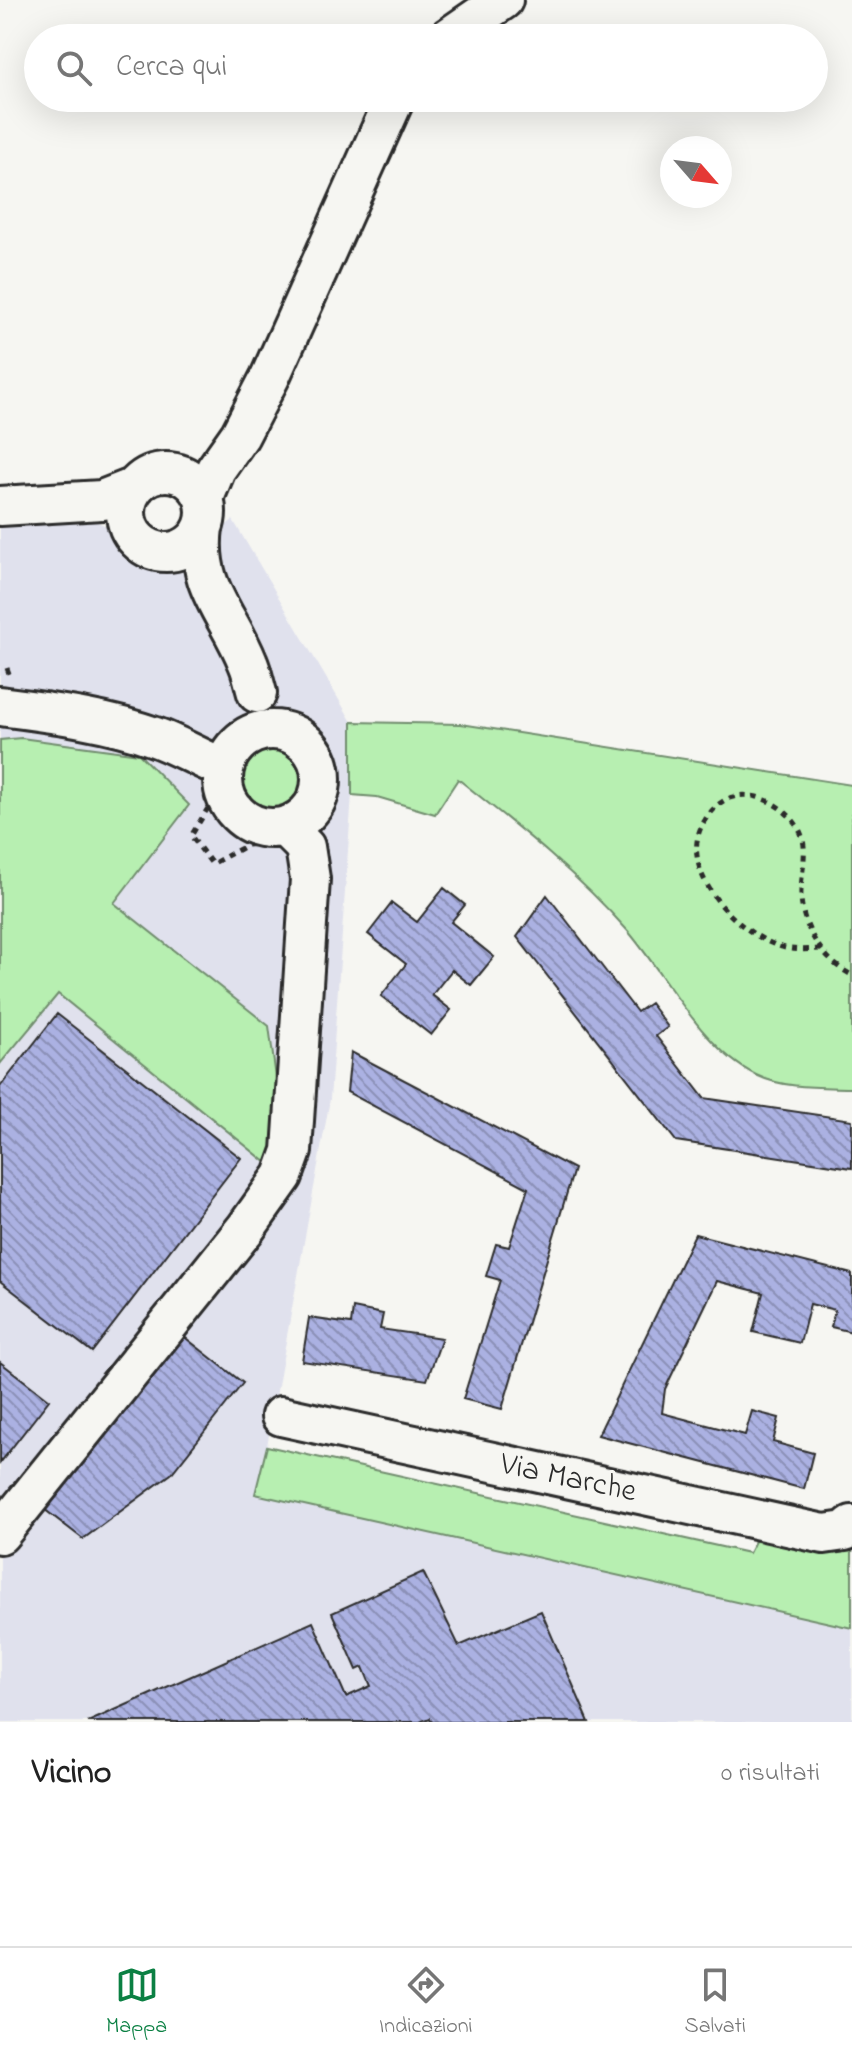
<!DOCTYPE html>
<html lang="it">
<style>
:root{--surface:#fff;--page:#f2f2f2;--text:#222;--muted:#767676;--line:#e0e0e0;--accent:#0b8043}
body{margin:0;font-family:"Indie Flower",sans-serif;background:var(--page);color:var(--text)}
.compass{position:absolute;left:660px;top:136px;width:72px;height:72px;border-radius:50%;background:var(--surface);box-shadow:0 8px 32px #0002;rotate:118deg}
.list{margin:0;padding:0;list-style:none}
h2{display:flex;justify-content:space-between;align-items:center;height:104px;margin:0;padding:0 32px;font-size:34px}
h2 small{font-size:26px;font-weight:400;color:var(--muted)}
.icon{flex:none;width:44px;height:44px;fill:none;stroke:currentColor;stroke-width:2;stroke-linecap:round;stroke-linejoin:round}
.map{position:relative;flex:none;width:852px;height:1722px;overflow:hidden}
.search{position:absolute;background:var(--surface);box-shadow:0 8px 32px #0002;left:24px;right:24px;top:24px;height:88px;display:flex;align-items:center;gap:20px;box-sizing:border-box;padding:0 28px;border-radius:44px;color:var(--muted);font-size:30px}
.sheet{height:224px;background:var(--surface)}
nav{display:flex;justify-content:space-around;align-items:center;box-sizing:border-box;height:112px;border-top:2px solid var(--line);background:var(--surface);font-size:22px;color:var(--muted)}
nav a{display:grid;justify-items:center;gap:4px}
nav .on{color:var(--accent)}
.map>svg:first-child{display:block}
.built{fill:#e0e1ed}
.green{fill:#b7efb1;stroke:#718d6e;stroke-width:2}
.building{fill:url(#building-back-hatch);stroke:#2b2b2b;stroke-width:2}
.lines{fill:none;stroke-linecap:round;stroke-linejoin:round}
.minor-casing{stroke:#2b2b2b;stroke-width:44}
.path{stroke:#2b2b2b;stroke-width:5;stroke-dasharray:6 6;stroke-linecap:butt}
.minor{stroke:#f6f6f2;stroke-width:38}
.labels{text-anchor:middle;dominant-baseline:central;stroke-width:6;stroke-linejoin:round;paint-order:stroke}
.street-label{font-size:32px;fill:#2b2b2b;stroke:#f6f6f2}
</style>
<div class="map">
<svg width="852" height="1722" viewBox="0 0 852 1722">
<defs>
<pattern id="building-back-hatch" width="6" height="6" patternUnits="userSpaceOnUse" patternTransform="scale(2)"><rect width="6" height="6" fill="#abb1e2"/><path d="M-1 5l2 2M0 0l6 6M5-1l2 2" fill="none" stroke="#8b90b7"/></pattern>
</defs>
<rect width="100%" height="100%" fill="#f6f6f2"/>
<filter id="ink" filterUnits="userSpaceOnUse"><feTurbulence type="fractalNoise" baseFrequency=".0125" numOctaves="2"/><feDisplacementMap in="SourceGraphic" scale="16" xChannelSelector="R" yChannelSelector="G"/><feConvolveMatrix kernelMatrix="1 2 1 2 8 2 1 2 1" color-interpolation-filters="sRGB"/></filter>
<g filter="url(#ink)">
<path class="built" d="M0 514 88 518 123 533 139 548 160 557 190 552 233 520 352 722V795L330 1099 267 1446 255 1494 852 1628V1722H0Z"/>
<path class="green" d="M352 722 461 724 852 785V1088C820 1087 785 1089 756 1075 701 1048 666 975 627 930 577 873 517 826 458 779L435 814 377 797 352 795Z
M21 738 139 754 189 805 114 903 269 1026 281 1115 267 1163 58 994 0 1064V740Z
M242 777a31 31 0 1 1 62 0a31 31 0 1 1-62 0Z
M267 1446 749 1553 758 1535 852 1543V1628L255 1494Z"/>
<path class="building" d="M444 888 465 905 451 922 494 957 471 985 452 970 432 995 451 1010 431 1035 381 996 406 964 368 934 392 903 417 922Z
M547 895 637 1012 650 1003 668 1027 656 1036 704 1098 852 1120V1168L676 1141 517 937Z
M57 1014 241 1158 92 1352 0 1281V1087Z
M351 1052 574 1169 502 1409 463 1399 500 1280 486 1276 496 1244 509 1247 528 1188 347 1092Z
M695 1234 852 1274V1332L831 1327 835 1310 810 1304 800 1343 753 1332 763 1293 717 1281 665 1389 662 1413 745 1435 752 1411 779 1418 773 1442 813 1453 804 1489 598 1435Z
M353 1308 383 1314 380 1329 442 1338 427 1380 302 1361 309 1318 351 1324Z
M182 1335 243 1383 171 1474 83 1539 44 1509Z
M0 1362 49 1400 0 1463Z
M423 1572 459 1646 541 1611 589 1722H432L430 1718 420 1722H88L313 1622 346 1697 371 1686 363 1667 357 1670 332 1613Z"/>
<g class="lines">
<defs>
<path id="minor" d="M448 38 503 0
M126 512a40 40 0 1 1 80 0a40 40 0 1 1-80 0Z
M204 498 216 469 240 435 270 377 395 98
M0 506 102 500 135 487
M203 527C195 587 228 612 248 663 252 672 254 683 257 693
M0 706C52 713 105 719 155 737 178 745 200 759 224 768
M223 779a49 49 0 1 1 98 0a49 49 0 1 1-98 0Z
M281 1416 824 1534 845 1531 852 1525
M0 1534 246 1228 283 1176 292 1151 310 879 305 847 285 827"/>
</defs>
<use href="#minor" class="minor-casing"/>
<path class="path" d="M7 668 11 679
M223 734 233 722
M205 796 208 808 191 836 212 864 247 845 260 844
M821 949C804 950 788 951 773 944 731 927 675 866 705 820 711 810 721 800 733 797 758 789 794 811 802 836 808 855 800 877 801 897 802 928 824 962 852 975"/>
<use href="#minor" class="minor"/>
</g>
</g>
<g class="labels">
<g class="street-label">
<text transform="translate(568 1479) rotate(12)">Via Marche</text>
</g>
</g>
</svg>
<svg class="compass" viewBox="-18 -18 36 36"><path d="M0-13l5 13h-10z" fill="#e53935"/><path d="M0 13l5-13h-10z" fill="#767676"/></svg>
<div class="search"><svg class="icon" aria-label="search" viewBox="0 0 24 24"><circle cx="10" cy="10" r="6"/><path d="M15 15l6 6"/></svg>Cerca qui</div>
</div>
<section class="sheet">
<h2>Vicino<small>0 risultati</small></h2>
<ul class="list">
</ul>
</section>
<nav>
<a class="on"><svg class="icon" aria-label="map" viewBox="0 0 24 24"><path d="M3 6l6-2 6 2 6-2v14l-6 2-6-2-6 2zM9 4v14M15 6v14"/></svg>Mappa</a>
<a><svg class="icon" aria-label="directions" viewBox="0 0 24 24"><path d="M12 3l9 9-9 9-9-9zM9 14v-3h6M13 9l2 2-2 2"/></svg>Indicazioni</a>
<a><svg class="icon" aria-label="saved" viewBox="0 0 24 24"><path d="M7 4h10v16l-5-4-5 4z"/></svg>Salvati</a>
</nav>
